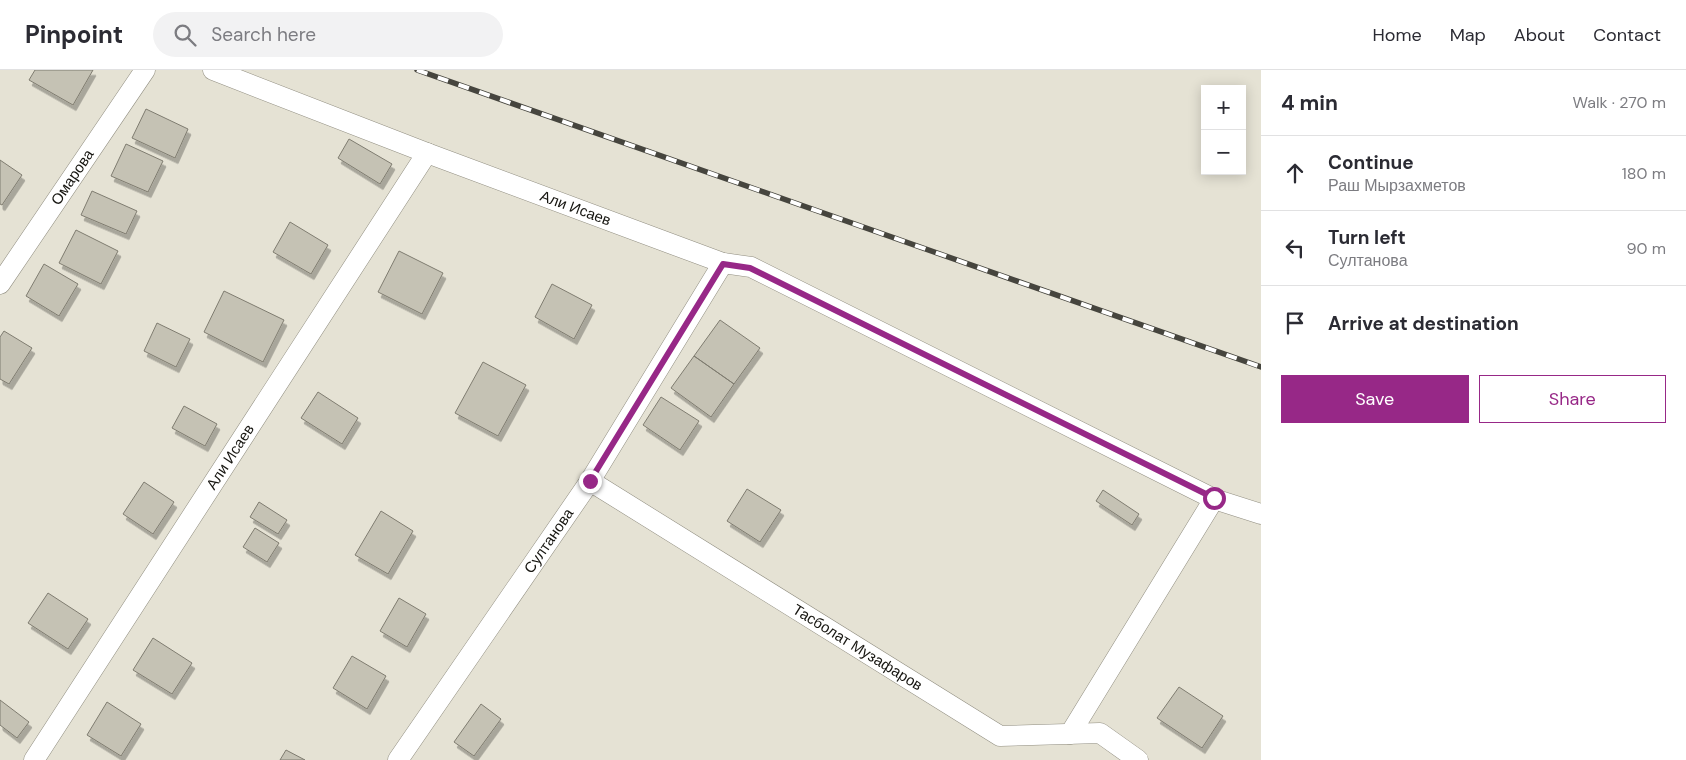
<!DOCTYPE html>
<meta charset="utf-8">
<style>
:root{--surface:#fff;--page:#f2f2f3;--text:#2b2b33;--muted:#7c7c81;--line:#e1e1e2;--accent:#972887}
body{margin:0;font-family:"DM Sans",sans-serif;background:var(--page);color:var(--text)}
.controls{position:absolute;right:15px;top:15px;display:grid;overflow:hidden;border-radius:0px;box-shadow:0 2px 12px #0003}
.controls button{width:45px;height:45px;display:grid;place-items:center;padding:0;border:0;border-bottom:1px solid var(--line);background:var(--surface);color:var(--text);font:25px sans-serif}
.stop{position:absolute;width:15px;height:15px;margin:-11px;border:4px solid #972887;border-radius:50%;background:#fff}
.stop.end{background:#972887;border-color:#fff;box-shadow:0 1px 5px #0008}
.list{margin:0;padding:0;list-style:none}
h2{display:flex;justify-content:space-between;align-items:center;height:65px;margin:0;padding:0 20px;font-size:21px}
h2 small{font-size:16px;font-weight:400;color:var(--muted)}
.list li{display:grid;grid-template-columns:32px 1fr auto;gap:15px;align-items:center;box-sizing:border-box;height:75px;padding:0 20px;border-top:1px solid var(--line)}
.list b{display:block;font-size:19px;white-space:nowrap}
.list p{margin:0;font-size:16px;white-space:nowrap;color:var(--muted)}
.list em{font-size:16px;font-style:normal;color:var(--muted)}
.actions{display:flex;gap:10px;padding:15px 20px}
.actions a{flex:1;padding:11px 0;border:1px solid var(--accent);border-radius:0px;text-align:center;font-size:18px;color:var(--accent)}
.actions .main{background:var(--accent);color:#fff}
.icon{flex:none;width:28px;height:28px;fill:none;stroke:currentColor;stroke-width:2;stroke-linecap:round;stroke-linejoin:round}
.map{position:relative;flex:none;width:1261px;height:690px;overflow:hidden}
header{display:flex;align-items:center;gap:30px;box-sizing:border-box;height:70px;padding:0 25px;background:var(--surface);border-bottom:1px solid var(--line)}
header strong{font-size:24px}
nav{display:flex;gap:28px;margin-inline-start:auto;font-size:18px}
.search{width:350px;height:45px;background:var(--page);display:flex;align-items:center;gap:12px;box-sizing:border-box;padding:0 18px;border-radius:28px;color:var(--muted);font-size:19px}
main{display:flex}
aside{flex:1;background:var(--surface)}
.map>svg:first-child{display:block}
.building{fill:#c5c2b4;stroke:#7f7c70;filter:url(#shadow)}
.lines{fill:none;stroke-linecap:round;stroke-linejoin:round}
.street-casing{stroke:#918e81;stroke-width:21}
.street{stroke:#fff;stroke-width:20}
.rail-casing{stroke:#46453e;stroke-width:5.5}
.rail{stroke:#fff;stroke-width:4;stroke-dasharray:11;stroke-linecap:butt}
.route{stroke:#972887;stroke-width:6}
.labels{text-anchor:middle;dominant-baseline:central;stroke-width:4.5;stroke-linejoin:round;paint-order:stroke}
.street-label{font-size:15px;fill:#161510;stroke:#fff}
</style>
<header>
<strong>Pinpoint</strong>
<div class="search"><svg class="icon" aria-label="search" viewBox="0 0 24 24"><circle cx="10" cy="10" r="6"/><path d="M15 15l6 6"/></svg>Search here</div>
<nav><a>Home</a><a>Map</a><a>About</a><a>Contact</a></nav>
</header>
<main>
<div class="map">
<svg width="1261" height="690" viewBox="0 0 1261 690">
<defs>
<filter id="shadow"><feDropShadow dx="3" dy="5.5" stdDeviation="0" flood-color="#0004"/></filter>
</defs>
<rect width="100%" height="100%" fill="#e5e2d4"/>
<path class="building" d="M35 0H93L73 35 29 10Z
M146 39 188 59 175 88 132 68Z
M349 69 392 94 380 114 338 88Z
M126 74 163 91 148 122 111 106Z
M0 90 22 105 2 135 0 134Z
M92 121 137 141 126 164 81 145Z
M290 152 328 175 311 204 273 182Z
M76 160 118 181 101 214 59 193Z
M399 181 443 203 422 244 378 222Z
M44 194 78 214 59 246 26 226Z
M552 214 592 235 574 269 535 247Z
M224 221 284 250 263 292 204 262Z
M720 250 760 278 734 314 694 286Z
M157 253 190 269 176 297 144 281Z
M4 261 32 278 9 314 0 309V267Z
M694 286 734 314 711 347 671 318Z
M483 292 526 315 498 366 455 343Z
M318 322 358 348 342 374 301 348Z
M661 327 699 351 680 380 643 355Z
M184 336 217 354 205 376 172 358Z
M144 412 174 432 153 464 123 444Z
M747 419 781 440 760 472 727 451Z
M1103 420 1139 444 1132 455 1096 431Z
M259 432 287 450 278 464 250 447Z
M381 441 413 461 388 504 355 485Z
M255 458 279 473 267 492 243 477Z
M48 523 88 549 68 579 28 553Z
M399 528 426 544 407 577 380 561Z
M153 568 192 593 172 624 133 600Z
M352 586 386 606 367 639 333 618Z
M1179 617 1223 646 1202 678 1157 648Z
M0 630 29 652 17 668 0 655Z
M107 632 141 654 121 686 87 665Z
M481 634 501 649 474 686 454 672Z
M286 680 305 690H280Z"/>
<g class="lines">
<defs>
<g id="street">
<path id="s1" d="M213 0 427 83 723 193 751 197 1214 429 1261 444"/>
<path id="s2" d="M0 214 145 0"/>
<path id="s3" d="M590 411 1000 666 1100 663 1138 690"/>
<path d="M1070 664 1214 429"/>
<path id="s4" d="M34 690 427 83"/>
<path id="s5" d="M398 690 590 411 723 193"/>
</g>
</defs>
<use href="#street" class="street-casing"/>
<use href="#street" class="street"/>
<defs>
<path id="rail" d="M417 0 1261 297"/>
</defs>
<use href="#rail" class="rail-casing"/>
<use href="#rail" class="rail"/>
</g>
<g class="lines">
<path class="route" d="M590 411 723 194 750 198 1214 428"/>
</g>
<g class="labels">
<g class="street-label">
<text stroke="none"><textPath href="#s2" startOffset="129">Омарова</textPath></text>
<text stroke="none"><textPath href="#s1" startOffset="388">Али Исаев</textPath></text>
<text stroke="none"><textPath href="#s4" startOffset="361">Али Исаев</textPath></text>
<text stroke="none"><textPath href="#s5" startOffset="266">Султанова</textPath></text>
<text stroke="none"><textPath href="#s3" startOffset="315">Тасболат Музафаров</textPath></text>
</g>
</g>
</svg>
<div class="controls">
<button>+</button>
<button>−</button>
</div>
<div class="stop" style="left:1214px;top:428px"></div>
<div class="stop end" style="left:590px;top:411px"></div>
</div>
<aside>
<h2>4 min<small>Walk · 270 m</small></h2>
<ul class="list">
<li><svg class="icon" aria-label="ahead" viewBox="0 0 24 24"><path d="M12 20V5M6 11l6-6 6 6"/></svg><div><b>Continue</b><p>Раш Мырзахметов</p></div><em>180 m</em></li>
<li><svg class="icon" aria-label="left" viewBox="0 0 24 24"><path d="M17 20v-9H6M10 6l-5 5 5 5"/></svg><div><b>Turn left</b><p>Султанова</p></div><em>90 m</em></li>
<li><svg class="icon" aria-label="arrive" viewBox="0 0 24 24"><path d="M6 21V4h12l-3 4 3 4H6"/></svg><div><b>Arrive at destination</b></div></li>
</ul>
<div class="actions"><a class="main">Save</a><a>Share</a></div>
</aside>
</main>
